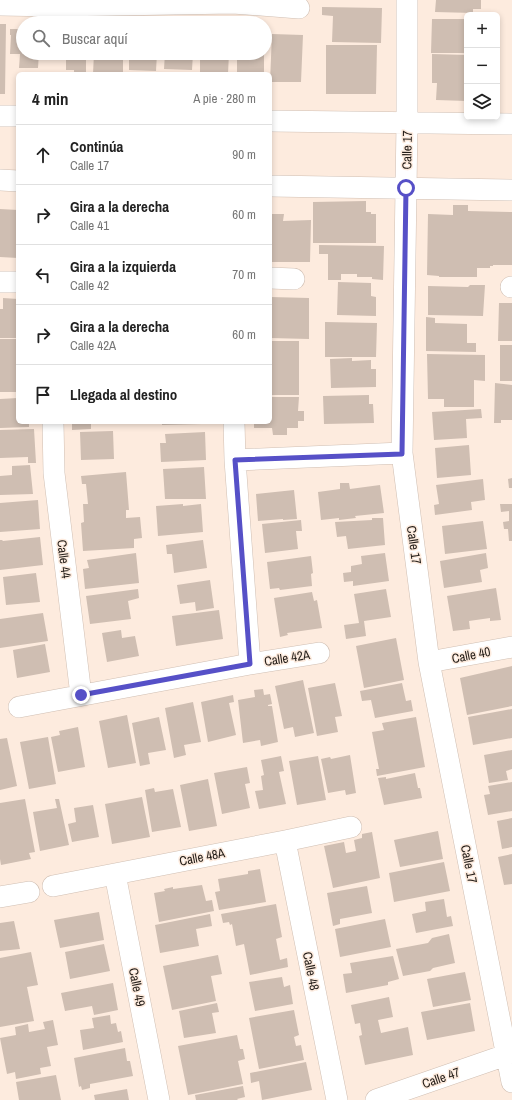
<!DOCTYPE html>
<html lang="es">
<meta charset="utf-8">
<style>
:root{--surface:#fff;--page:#f2f2f2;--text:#222;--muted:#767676;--line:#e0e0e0}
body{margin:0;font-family:"Archivo Narrow",sans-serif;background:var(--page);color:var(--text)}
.controls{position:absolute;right:12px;top:12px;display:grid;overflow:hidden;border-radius:6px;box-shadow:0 2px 6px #0003}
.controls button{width:36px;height:36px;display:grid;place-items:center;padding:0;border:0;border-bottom:1px solid var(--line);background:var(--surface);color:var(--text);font:20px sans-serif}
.stop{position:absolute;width:12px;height:12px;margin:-9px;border:3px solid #5650c7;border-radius:50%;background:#fff}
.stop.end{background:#5650c7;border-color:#fff;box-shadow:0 1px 4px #0008}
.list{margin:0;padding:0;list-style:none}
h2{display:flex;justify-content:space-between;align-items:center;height:52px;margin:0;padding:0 16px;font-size:17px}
h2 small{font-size:13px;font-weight:400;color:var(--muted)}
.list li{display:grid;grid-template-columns:26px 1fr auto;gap:12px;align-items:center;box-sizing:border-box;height:60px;padding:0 16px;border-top:1px solid var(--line)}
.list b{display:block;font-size:15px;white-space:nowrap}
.list p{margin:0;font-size:13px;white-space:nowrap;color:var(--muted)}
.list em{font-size:13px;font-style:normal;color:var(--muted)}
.icon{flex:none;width:22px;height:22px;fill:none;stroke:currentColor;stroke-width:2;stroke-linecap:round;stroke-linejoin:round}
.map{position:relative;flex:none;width:512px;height:1100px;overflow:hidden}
.search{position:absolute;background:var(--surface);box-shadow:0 2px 6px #0003;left:16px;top:16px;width:256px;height:44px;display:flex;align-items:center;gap:10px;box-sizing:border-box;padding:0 14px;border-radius:22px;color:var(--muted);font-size:15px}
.panel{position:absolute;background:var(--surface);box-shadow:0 2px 6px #0003;left:16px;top:72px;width:256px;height:352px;border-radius:6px}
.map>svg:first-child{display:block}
.building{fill:#cfbeb2}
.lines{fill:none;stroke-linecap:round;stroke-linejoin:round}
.minor-casing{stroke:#d0bfb3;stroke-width:22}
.minor{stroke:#fff;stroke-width:21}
.route{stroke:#5650c7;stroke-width:5}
.labels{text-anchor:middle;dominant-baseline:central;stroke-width:3;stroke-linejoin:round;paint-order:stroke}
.street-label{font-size:13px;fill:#221c17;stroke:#fdebde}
</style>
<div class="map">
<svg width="512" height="1100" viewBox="0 0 512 1100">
<rect width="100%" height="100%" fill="#fdebde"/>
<path class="building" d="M436 0H481V9H473V13L435 12Z
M322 7 382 8 381 43 332 42 333 16 322 15Z
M432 19H467V53H431Z
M0 24H6L5 94H0Z
M10 29H23V53H39L38 68H19L20 54H10L11 35H10Z
M272 34 303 35 301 82H270Z
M326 45H377L376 94H326Z
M58 53H86V74H74V70H66V55H58Z
M94 53H123V74H93Z
M129 53H157L156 71 129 70Z
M165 53H193L192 70 164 69Z
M200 53H229L228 74H200Z
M237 53H264V74H237Z
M432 54 467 55V101L436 100 437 83H432Z
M366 201V212H371V214H376V243H313V202Z
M453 205H468V211L512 212V265H493V266H490V268H477V277H439V276L427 275 428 214 453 215Z
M0 209 18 210V258L0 257Z
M271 214H284L283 221 311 220 310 262H272Z
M319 245 384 246 383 280 372 279V277H357V274H341V280H328V254H319Z
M338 282 371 283V296L376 297V316L337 315Z
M470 285H485L483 316 428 315V286L468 287Z
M270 297 309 298V339L270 338Z
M3 298 18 299V338H0V309H3Z
M499 303H512V341H498Z
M426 317 435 318V323L467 324V343H476V352L426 351Z
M325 322 377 323 376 357H325Z
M0 339H18V392H0Z
M270 341H299V395H270Z
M500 345H512V381H500Z
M427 354 485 355V381L474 380V407H444V399H428Z
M352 358V361L371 360V369H376V387L331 388 330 359Z
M495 383 512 385V420H501V423H494Z
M369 395V404H373L374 423 324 424 323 396Z
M270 397H299L298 411H304V421H298V428H287V435H273L272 428H254V422H270Z
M18 398V422H29V427L0 428V399Z
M481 409 482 418 466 419 467 438 434 440 432 412Z
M72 422H91V429L72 430Z
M162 422H202V424L162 425Z
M34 429 36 463H28V457L0 458V430Z
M113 431 114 459 81 460 80 432Z
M205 432 206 460 161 462 160 443H166L165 434Z
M469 445 471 475 437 478 435 448Z
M30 465 33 494 0 495V476L12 475V466Z
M204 467 206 499H165L163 469Z
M126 472 129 510H126V518L140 517 142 538 134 539V548L83 551 81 523 84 522 83 504H88L86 484H82L81 476Z
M512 478V488H509L508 479Z
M483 479 485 500 471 502 472 510 435 515 434 505 439 504 436 485Z
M340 483H349L350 489 380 485 384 513 355 516 356 518 339 520V518L321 520 318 492 340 489Z
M294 490 297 519 283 520V519L258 521 256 494Z
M38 500 40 529 0 532V503Z
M183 504V506L201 504 203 532 158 536 156 506Z
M500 504H512V541H509L508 529H504L503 522 509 521V511L501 512Z
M372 518H383L385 545 348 549 346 536 337 537 335 522 372 520Z
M301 520 302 531H296L298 549 265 553 262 524Z
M483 521 487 549 445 554 442 526Z
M40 537 43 565 0 570V540H2L3 541Z
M203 540 207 568 174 573 172 554H167L166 545Z
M136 553 139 583 85 589 83 569 89 568 87 560Z
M385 553 389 581 353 586V581L344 582 343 573 351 572V566L362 564 361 556Z
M486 553 488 568 480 570 482 582 444 588 440 561Z
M311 556 313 573 311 574 312 586 280 590 279 588 270 589 267 562Z
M36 573 40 602 6 605 3 577Z
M210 580 214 608 196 611 195 602 180 604 177 585Z
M496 588 501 620 490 621V618L469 621 470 629 453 631 447 596Z
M138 589 139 598 128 601 131 619 90 624 86 596Z
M386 589 391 617 364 621 366 636 346 639 344 625 359 623 354 594Z
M312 592 314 601 317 600 322 628 287 633 288 635 280 637 274 598Z
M219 610 223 639 176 646 172 616Z
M43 613 48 641 0 648V619Z
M121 630 122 638 135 636 139 656 107 662 102 633Z
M396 638 404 680 364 688 356 646Z
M45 644 50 672 17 678 13 650Z
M512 666V706L467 715 460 678Z
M303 680 314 733 295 737 293 727 284 729 275 686Z
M335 683 342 716 335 717 338 732 317 736 308 688Z
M402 683 406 701 411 700 413 711 375 718 371 700 362 701 360 691Z
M263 689 264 695 270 694 272 704 268 705V706H272L278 742 261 746 260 740 243 743 238 700 255 697 254 690Z
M233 695 234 702 229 703 236 735 208 742 201 702Z
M193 702 201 742 184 745 186 755 174 758 165 708Z
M512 709V738L473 745 468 717Z
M127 715 136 763 108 768 99 721Z
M159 717 166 750 148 753 150 764 140 766 132 723Z
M416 717 425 767 377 776 376 769H379L372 732 384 730 382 723Z
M78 727 85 767 58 772 51 737 60 735 59 731Z
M48 737 56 784 29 789 20 742Z
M7 738 17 786 0 790V739Z
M512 750V769L506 771 508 780 489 783 484 755Z
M350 755 356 793 346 795 345 790 328 793 321 759 330 757 331 759Z
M281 756 284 771 279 772 286 804 259 809 255 791 263 790 261 776 264 775 261 760Z
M318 756 326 800 297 805 289 761Z
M247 767 250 783 245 784 250 808 222 814 214 773Z
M415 773 418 788H420L422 798 384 805 378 778 386 777V779Z
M208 779 217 826 189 831 180 785Z
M512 782V811L488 815 484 795 490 794 488 786Z
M154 788 155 792 173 789 181 827 152 832 145 790Z
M142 797 150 837 112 844 105 804Z
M25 799 35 852 29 853 31 859 1 865 0 859V803Z
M55 799H59L69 845 40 851 33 812 57 808Z
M93 805 99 837 72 842 68 824 76 822 74 808Z
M512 818V847L502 849 497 821Z
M438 831 443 859 400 867 394 840Z
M372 832 380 878 333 888 324 846 344 842 346 853 356 851 354 840 362 838V834Z
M512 854V884L504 885 498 857Z
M444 862 450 891 394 902 389 873Z
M260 869 266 902 219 910 215 892 220 891 218 879 248 874V871Z
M202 885 206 901 212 900 214 911 159 922 154 893 165 891 164 889 173 887V889Z
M367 886 372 913 340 919V924L333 926 327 893Z
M444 899 447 917 451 916 453 926 416 933 412 914 426 911 425 902Z
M276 904 282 937 276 939 280 960 287 958 288 967 250 975 244 944 236 946 232 924 230 925 229 922 223 923 221 914Z
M99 912 104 940 60 948 54 920Z
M210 914 212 926 196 929 199 946 160 953 155 925Z
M385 919 391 947 340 957 335 929Z
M14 921 20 949 0 951V923Z
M449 934 455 963 433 968 430 971 403 976 396 949 428 943 432 938Z
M104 944 110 971 70 979 65 952Z
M31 952 38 985 27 987 34 1021 0 1027V958Z
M218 955 222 974 211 976 216 1001 172 1010 163 966Z
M393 956 399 979 388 982V985L346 993 343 974 352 973 350 963Z
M465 972 471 1000 433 1007 427 979Z
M282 977 284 987 290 985 293 1004 255 1011 249 982Z
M113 983 118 1010 94 1015 92 1006 65 1011 61 993Z
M389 997 393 1017 378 1020 381 1033 408 1027 413 1055 365 1065 359 1036 362 1035 360 1023 355 1024 351 1005Z
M217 1003 219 1012 212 1013 216 1033 184 1038 179 1011Z
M470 1003 475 1031 427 1040 421 1012Z
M294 1010 299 1035 294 1037 296 1046 301 1045 304 1060 259 1069 249 1018Z
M110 1015 111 1024 116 1023 118 1032 121 1031 123 1042 83 1050 80 1030 94 1028 92 1018Z
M53 1020 58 1045 47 1047 51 1066 40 1068 41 1074 16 1079 15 1072 7 1074 0 1038 16 1035 15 1027 28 1024 29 1032 45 1029 43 1022Z
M237 1035 240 1049H243L245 1059 238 1061 243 1084 188 1095 178 1046Z
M125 1048 127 1061H130L133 1076 90 1084V1088L82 1090 81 1086 79 1087 74 1058Z
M306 1062 312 1090 262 1100 259 1081 251 1083 250 1073Z
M56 1075 61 1100H19L16 1082Z
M243 1086 245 1097 237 1099 238 1100H196L195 1095Z
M127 1089 129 1100H95L94 1095Z"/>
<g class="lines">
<defs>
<path id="minor" d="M407 0V123L402 453 429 662 512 1082
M0 5 56 6 233 3 299 8
M0 116H18
M270 121 512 124
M0 180 18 181
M270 186 512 190
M270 278 294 279
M0 282H18
M511 287H512
M53 422 54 473 81 695
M234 422 235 460 250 664
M235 460 402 453
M429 662 512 647
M19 707 250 664 319 653
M285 841 337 1100
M115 874 159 1100
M53 886 285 841 351 827
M0 897 29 892
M376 1100 506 1055"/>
</defs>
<use href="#minor" class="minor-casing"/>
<use href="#minor" class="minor"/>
</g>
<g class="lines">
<path class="route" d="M81 695 250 664 235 460 402 454 406 188"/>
</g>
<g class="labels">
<g class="street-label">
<text transform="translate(407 150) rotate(-89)">Calle 17</text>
<text transform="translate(414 545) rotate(82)">Calle 17</text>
<text transform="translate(64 559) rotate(83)">Calle 44</text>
<text transform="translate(471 655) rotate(-11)">Calle 40</text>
<text transform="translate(287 658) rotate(-9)">Calle 42A</text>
<text transform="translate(202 857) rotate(-11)">Calle 48A</text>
<text transform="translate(469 864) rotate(79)">Calle 17</text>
<text transform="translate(311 971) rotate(79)">Calle 48</text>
<text transform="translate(137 987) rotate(79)">Calle 49</text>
<text transform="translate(441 1078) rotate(-19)">Calle 47</text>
</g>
</g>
</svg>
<div class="controls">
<button>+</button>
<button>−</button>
<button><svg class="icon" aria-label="layers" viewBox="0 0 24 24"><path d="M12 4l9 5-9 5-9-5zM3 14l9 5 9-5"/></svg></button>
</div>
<div class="stop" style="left:406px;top:188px"></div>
<div class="stop end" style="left:81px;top:695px"></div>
<div class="search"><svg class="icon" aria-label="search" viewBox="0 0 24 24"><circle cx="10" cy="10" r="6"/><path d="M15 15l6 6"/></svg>Buscar aquí</div>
<section class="panel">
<h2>4 min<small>A pie · 280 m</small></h2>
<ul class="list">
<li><svg class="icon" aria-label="ahead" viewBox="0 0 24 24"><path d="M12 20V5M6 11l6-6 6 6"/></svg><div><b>Continúa</b><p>Calle 17</p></div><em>90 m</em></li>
<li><svg class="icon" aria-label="right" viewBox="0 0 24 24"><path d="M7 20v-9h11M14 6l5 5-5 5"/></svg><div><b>Gira a la derecha</b><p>Calle 41</p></div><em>60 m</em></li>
<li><svg class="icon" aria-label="left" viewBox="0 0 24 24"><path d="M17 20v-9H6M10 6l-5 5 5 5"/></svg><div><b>Gira a la izquierda</b><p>Calle 42</p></div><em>70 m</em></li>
<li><svg class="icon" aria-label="right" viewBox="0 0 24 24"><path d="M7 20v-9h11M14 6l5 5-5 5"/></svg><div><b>Gira a la derecha</b><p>Calle 42A</p></div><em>60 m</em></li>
<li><svg class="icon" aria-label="arrive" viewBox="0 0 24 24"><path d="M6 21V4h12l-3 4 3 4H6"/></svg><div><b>Llegada al destino</b></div></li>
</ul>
</section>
</div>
